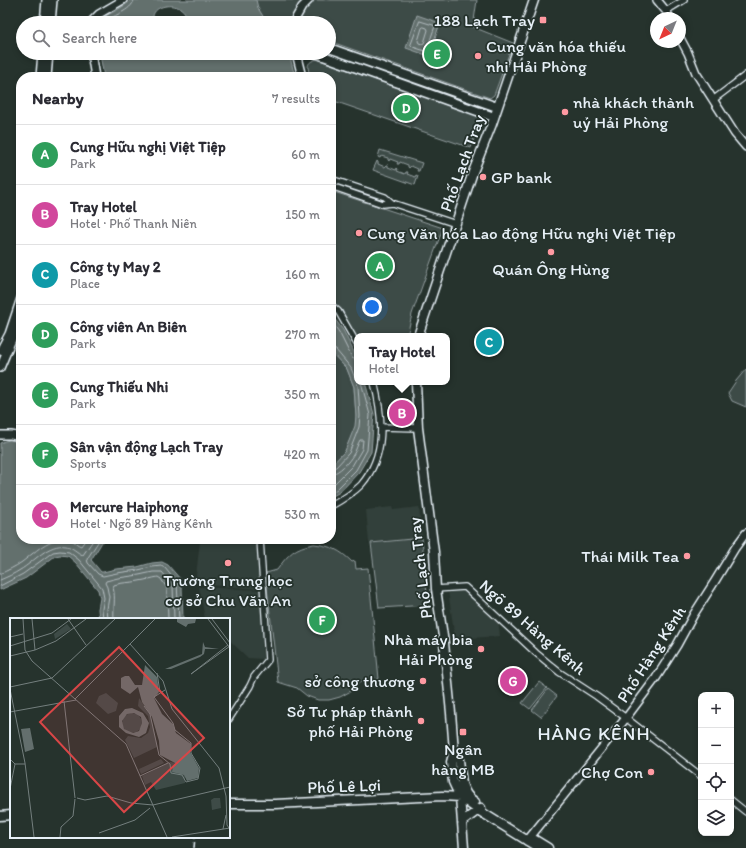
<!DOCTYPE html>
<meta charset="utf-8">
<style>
:root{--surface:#fff;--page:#f2f2f3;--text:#2b2b33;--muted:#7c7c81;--line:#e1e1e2;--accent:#8a5d65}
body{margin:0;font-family:Itim,sans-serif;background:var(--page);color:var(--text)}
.controls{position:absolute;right:12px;bottom:12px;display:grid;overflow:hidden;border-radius:8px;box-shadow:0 2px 6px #0003}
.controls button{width:36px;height:36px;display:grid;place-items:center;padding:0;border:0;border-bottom:1px solid var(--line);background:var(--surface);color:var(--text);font:20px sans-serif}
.compass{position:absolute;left:650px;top:12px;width:36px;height:36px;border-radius:50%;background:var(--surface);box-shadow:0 2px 6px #0003;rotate:223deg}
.you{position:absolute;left:372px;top:307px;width:14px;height:14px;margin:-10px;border:3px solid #fff;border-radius:50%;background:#1a73e8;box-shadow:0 0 0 6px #1a73e833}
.badge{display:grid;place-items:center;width:26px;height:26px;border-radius:50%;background:var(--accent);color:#fff;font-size:13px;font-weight:700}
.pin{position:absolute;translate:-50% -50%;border:2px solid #fff;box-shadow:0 1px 4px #0006}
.popup{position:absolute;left:354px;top:333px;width:96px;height:52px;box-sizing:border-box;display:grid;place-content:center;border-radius:8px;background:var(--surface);filter:drop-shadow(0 1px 3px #0005);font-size:13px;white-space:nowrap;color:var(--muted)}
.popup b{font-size:15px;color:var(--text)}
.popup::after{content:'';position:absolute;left:50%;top:100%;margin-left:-8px;border:8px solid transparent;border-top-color:var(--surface)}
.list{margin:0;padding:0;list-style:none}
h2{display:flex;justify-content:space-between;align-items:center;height:52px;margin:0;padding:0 16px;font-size:17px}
h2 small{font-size:13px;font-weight:400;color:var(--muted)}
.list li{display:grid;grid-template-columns:26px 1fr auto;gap:12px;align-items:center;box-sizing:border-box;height:60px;padding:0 16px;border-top:1px solid var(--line)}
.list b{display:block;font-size:15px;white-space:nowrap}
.list p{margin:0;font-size:13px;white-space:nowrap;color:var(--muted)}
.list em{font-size:13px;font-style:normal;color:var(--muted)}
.icon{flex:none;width:22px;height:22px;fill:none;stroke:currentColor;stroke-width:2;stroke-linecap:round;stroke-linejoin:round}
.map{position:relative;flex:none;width:746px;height:848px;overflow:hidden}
.search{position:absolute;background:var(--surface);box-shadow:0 2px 6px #0003;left:16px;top:16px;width:320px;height:44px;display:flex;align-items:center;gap:10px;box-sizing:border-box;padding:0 14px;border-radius:22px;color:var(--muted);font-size:15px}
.panel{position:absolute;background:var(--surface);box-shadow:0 2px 6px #0003;left:16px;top:72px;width:320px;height:472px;border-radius:16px}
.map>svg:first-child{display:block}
.built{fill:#333f3a}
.green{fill:#3e4b47;stroke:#939ea0}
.water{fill:#636f6d;stroke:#98a3a5}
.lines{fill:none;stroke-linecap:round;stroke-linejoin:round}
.shore{stroke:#b3bdc0;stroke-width:1}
.minor-casing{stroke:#e8f1f8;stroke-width:8}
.tertiary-casing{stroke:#e8f1f8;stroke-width:10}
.secondary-casing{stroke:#e8f1f8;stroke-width:11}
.minor{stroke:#26332d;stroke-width:5.5}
.tertiary{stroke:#26332d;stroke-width:7}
.secondary{stroke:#26332d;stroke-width:8}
.rail{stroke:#e8f1f8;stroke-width:1.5;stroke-dasharray:6 3;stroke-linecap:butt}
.poi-dot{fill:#ff9aa2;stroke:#26332d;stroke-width:1.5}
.labels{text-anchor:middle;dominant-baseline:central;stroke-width:3.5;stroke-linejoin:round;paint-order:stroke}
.poi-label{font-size:17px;fill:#e8f1f8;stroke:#26332d;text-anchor:end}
.street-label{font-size:17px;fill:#e8f1f8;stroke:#26332d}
.quarter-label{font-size:19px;letter-spacing:1px;fill:#e8f1f8;stroke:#26332d}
.inset-road{fill:none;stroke:#747f7e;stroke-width:1}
.view{fill:#d94647;fill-opacity:0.15;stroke:#d94647;stroke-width:2}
.inset-edge{fill:none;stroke:#e8f1f8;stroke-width:2}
</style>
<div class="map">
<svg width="746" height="848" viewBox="0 0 746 848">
<rect width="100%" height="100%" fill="#26332d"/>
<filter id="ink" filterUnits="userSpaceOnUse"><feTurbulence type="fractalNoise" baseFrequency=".025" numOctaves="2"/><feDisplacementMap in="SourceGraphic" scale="8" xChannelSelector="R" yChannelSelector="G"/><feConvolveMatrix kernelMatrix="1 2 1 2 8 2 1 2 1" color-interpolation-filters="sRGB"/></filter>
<g filter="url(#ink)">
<path class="built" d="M392 507 393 510 419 507 422 538 369 543 366 510Z
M204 539H257L259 589 195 584 200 541Z
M199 587 261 590 263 659 248 658 229 640V619H205Z
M465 588 498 618 500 636 455 639 448 590Z"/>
<path class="green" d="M253 0H477L473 27 513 43 494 95 490 98 329 41V23H269L262 16Z
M317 59 481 117 471 148 331 100V77H310C308 66 305 63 317 59Z
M380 150 422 163 419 171H417L418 169 411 166 409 168 408 167V165L400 162 399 164H397L398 162 390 159 389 161 388 160V158L381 156 380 158 378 157Z
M377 161 378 162V164L385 167 387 165H388V167L396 170 397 168 398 169 397 171 405 174 406 172H408L407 174 415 177 416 175 418 176 415 185 373 170Z
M331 191 443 228 412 314 407 336H357V341L342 310 331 303Z
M331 352 347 369 354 387 356 416V426L345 451 331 466Z
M746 369V407L732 401 728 393 736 381Z
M422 538 428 605 379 608 371 543Z
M314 544C331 546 340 550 352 562L355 561 356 569 368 568 379 679 359 682 351 691 340 697 329 700H318L307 696 297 688 278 682 266 579V573L277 570C288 554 295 547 314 544Z
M539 682 547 688 530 709 522 703Z
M548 689 557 696 541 717 532 710Z"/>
<path class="water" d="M131 0H256L258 8 267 23H185C194 0 145 0 154 23H96C107 13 121 10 131 0Z
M417 15 440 23 429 56 406 48Z
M99 53H289L295 77H104L101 60Z
M331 314 343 330 355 354 357 360V382H365L374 414 371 452 359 472 340 492 331 497V466L345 451 355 426 356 416 354 387 347 369 331 352Z
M10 440 21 442V539H104L91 560 101 572H103L116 569 137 567 152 563 162 562 168 565 181 580 182 587 183 619H99L98 609 100 598 98 590 76 563 68 556 60 555 55 556 26 578 0 590V443L5 441Z"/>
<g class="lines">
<path class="shore" d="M420 21 433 25 435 26 427 49 425 51 413 47 411 45Z
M102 23C111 16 132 11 134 0
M424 27 427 28 428 30 424 43 422 44 419 43 418 41 422 28Z
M331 321 339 332 352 358 354 359 357 360
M331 349 336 350 351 368 358 386 360 416 359 427 349 453 336 467 331 469
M331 474C339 473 349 462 353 455 356 451 357 445 360 440H363L362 449 352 466 331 487
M331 493 337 489 356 470 367 450 370 415 361 382
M100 539 87 559 88 563 98 574 103 576 117 573 138 570 152 567 161 566 165 568 177 583 179 619
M0 574C8 570 15 567 22 562 38 550 51 534 73 541 76 543 78 545 81 546L86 539
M0 580C7 577 14 574 20 570 34 562 48 543 66 546 73 547 77 553 83 555L94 539
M0 586 23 574 53 552 60 551 69 552 79 560 102 588 104 598 102 609 103 619
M108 619 107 609 109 597 107 587 105 583 106 581 118 578 139 575 153 572H162L173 585 174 619
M114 619C113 607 116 599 113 587L114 585C122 582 131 583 139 581 146 580 152 578 158 577L161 579 167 588 168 619"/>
<defs>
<path id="minor" d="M666 11 684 0
M713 100 746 75
M331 179 385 197 392 203 456 224
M331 186 383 204 392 203
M331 305 338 311 357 344
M381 427 418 428
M331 506C340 501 354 492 361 485 387 455 383 417 374 382
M436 589 465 587 536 653 559 672 596 696 626 718 701 776
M229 719 250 686 254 677 268 660 260 539
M731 800 746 812"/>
<path id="tertiary" d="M657 0 666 11 670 18
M44 23 46 0
M51 23 53 0
M90 23 99 14 123 0
M293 23 302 7 309 0
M680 38 688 53 696 73 735 134 746 147
M91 53 95 77
M296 53 302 77
M40 77 42 53
M47 77 49 53
M0 351 9 334 21 298
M0 368 21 318
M0 435H11L21 437
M527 841 626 718 656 678 677 645 694 614 715 581 735 548 746 533"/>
<path id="secondary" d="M329 48 497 107
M315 53 494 117
M418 336 473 172 492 124 534 0
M416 382 418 428 434 552 436 589 444 643 451 713 454 751 451 762 453 782 460 797 478 810 539 848
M454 751 459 760 462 784 460 797 464 848
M462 784C465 792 467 797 475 802
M229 804H275L442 796 460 797
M0 816 11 815
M462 822 481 808
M535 840 548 848"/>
</defs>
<use href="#minor" class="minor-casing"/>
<use href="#tertiary" class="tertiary-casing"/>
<use href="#secondary" class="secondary-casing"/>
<use href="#minor" class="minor"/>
<use href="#tertiary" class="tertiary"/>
<use href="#secondary" class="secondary"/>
<path class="rail" d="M194 848 195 837"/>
</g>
</g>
<g class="poi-dot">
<rect x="539" y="16" width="8" height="8" rx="2"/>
<circle cx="478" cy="56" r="4"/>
<circle cx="565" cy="112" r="4"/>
<circle cx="483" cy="177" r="4"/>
<circle cx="359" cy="233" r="4"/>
<circle cx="551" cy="252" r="4"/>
<circle cx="687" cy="556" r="4"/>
<circle cx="228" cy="563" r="4"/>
<circle cx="481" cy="649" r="4"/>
<circle cx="423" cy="681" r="4"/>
<circle cx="421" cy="721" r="4"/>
<rect x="459" y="728" width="8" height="8" rx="2"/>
<circle cx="651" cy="772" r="4"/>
</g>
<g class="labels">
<g class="poi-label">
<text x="535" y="20">188 Lạch Tray</text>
<text x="486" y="46" text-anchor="start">Cung văn hóa thiếu<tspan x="486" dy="20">nhi Hải Phòng</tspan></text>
<text x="573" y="102" text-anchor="start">nhà khách thành<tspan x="573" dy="20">uỷ Hải Phòng</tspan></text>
<text x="491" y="177" text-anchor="start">GP bank</text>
<text x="367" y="233" text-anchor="start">Cung Văn hóa Lao động Hữu nghị Việt Tiệp</text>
<text x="551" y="269" text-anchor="middle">Quán Ông Hùng</text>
<text x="679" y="556">Thái Milk Tea</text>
<text x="228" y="580" text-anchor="middle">Trường Trung học<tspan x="228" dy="20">cơ sở Chu Văn An</tspan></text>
<text x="473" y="639">Nhà máy bia<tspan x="473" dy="20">Hải Phòng</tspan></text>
<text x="415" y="681">sở công thương</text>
<text x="413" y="711">Sở Tư pháp thành<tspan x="413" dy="20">phố Hải Phòng</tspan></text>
<text x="463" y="749" text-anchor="middle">Ngân<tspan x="463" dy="20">hàng MB</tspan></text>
<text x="643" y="772">Chợ Con</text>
</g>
<g class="street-label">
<text transform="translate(462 163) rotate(-70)">Phố Lạch Tray</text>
<text transform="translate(420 568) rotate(-97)">Phố Lạch Tray</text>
<text transform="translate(533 627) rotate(41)">Ngõ 89 Hàng Kênh</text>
<text transform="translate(651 654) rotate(-57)">Phố Hàng Kênh</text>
<text transform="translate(344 786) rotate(-2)">Phố Lê Lợi</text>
</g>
<g class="quarter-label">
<text x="594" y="733">HÀNG KÊNH</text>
</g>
</g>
<g transform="translate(10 618)">
<rect width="220" height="220" fill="#26332d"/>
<path d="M57 6 61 11 45 21 44 16ZM96 75 108 85 106 93 98 96 86 85 89 78ZM129 80 140 96 147 126V129L124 140 115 122 118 118 131 120 138 115 140 109 138 98 128 88ZM112 105a10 10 0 1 1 20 0a10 10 0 1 1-20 0ZM151 141 154 145 131 156 129 151ZM160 144 167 145 171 155 175 157V165L146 172 141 164 135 167 132 158ZM204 180H210L211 190 202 192 201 182Z" fill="#3e4b47"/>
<path d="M167 1H186L185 5 178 6 176 9 167 4ZM193 24 195 29 209 31H195L194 36 190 39 161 51H155L192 36ZM135 47 147 59 149 74 144 80 152 96 163 106 166 115 181 126 180 134 189 150 188 160 177 163 174 157 162 154 163 148 167 146 150 137 149 123 142 99 132 84 128 69 120 76 111 70V60L115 58H119L125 67H132ZM122 90 133 95 139 105 136 115 129 119 116 115 109 109V98L115 91ZM124 95 131 99 132 105 129 113 123 115 114 111 112 103 117 96ZM20 110 24 131 15 134 11 111Z" fill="#636f6d" fill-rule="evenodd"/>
<path class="inset-road" d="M13 1 15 32 22 43 116 126 157 219M22 1 25 32M58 1 76 27M198 1 220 30M202 1 220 25M0 19 13 16M120 26 153 63 162 91 209 150 216 178 217 207 219 210M218 27 181 56 220 28M0 28 42 15 61 1M0 38 25 32 46 23 76 1M147 55 150 74M42 60 105 1M0 69 42 60M0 71 15 145 24 219M65 81 145 1M54 83 65 180M134 88 140 96 149 137 160 146 161 155 172 157 176 164 188 161 190 150 181 135V125L165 112 163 105 144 79 155 72M0 94 66 82M0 141 5 146H15M130 158 158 145M0 171 5 146M67 180 75 182 97 178 121 185 143 187 220 169M213 211 216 197M89 215 125 202 140 190M50 219 51 209 63 198 65 181M162 219 220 210"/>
<path class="view" d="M109 29 194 120 114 194 30 104Z"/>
<rect width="220" height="220" class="inset-edge"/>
</g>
</svg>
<div class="controls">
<button>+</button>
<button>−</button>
<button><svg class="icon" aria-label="locate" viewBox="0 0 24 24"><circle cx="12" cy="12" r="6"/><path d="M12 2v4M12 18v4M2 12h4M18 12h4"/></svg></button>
<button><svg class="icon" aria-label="layers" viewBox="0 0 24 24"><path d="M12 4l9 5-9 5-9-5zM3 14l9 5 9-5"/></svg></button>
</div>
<svg class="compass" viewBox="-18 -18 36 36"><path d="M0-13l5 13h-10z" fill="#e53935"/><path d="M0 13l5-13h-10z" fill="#7c7c81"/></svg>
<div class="you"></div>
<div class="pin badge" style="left:380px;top:266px;background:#2e9e5b">A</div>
<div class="pin badge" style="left:402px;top:413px;background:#d1479c">B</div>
<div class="popup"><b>Tray Hotel</b>Hotel</div>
<div class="pin badge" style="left:489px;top:342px;background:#0f9aa8">C</div>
<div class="pin badge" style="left:406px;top:108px;background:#2e9e5b">D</div>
<div class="pin badge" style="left:437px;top:54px;background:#2e9e5b">E</div>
<div class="pin badge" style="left:322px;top:620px;background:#2e9e5b">F</div>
<div class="pin badge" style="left:513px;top:681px;background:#d1479c">G</div>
<div class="search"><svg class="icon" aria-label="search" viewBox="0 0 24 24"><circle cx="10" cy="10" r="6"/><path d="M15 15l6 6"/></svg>Search here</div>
<section class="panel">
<h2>Nearby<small>7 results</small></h2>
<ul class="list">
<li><span class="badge" style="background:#2e9e5b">A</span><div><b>Cung Hữu nghị Việt Tiệp</b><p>Park</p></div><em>60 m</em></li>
<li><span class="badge" style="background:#d1479c">B</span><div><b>Tray Hotel</b><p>Hotel · Phố Thanh Niên</p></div><em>150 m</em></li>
<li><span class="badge" style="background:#0f9aa8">C</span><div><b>Công ty May 2</b><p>Place</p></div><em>160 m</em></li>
<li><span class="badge" style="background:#2e9e5b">D</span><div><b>Công viên An Biên</b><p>Park</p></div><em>270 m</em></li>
<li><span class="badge" style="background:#2e9e5b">E</span><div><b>Cung Thiếu Nhi</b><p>Park</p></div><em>350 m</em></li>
<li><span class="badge" style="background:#2e9e5b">F</span><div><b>Sân vận động Lạch Tray</b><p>Sports</p></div><em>420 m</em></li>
<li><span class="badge" style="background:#d1479c">G</span><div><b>Mercure Haiphong</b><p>Hotel · Ngõ 89 Hàng Kênh</p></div><em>530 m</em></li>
</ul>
</section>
</div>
